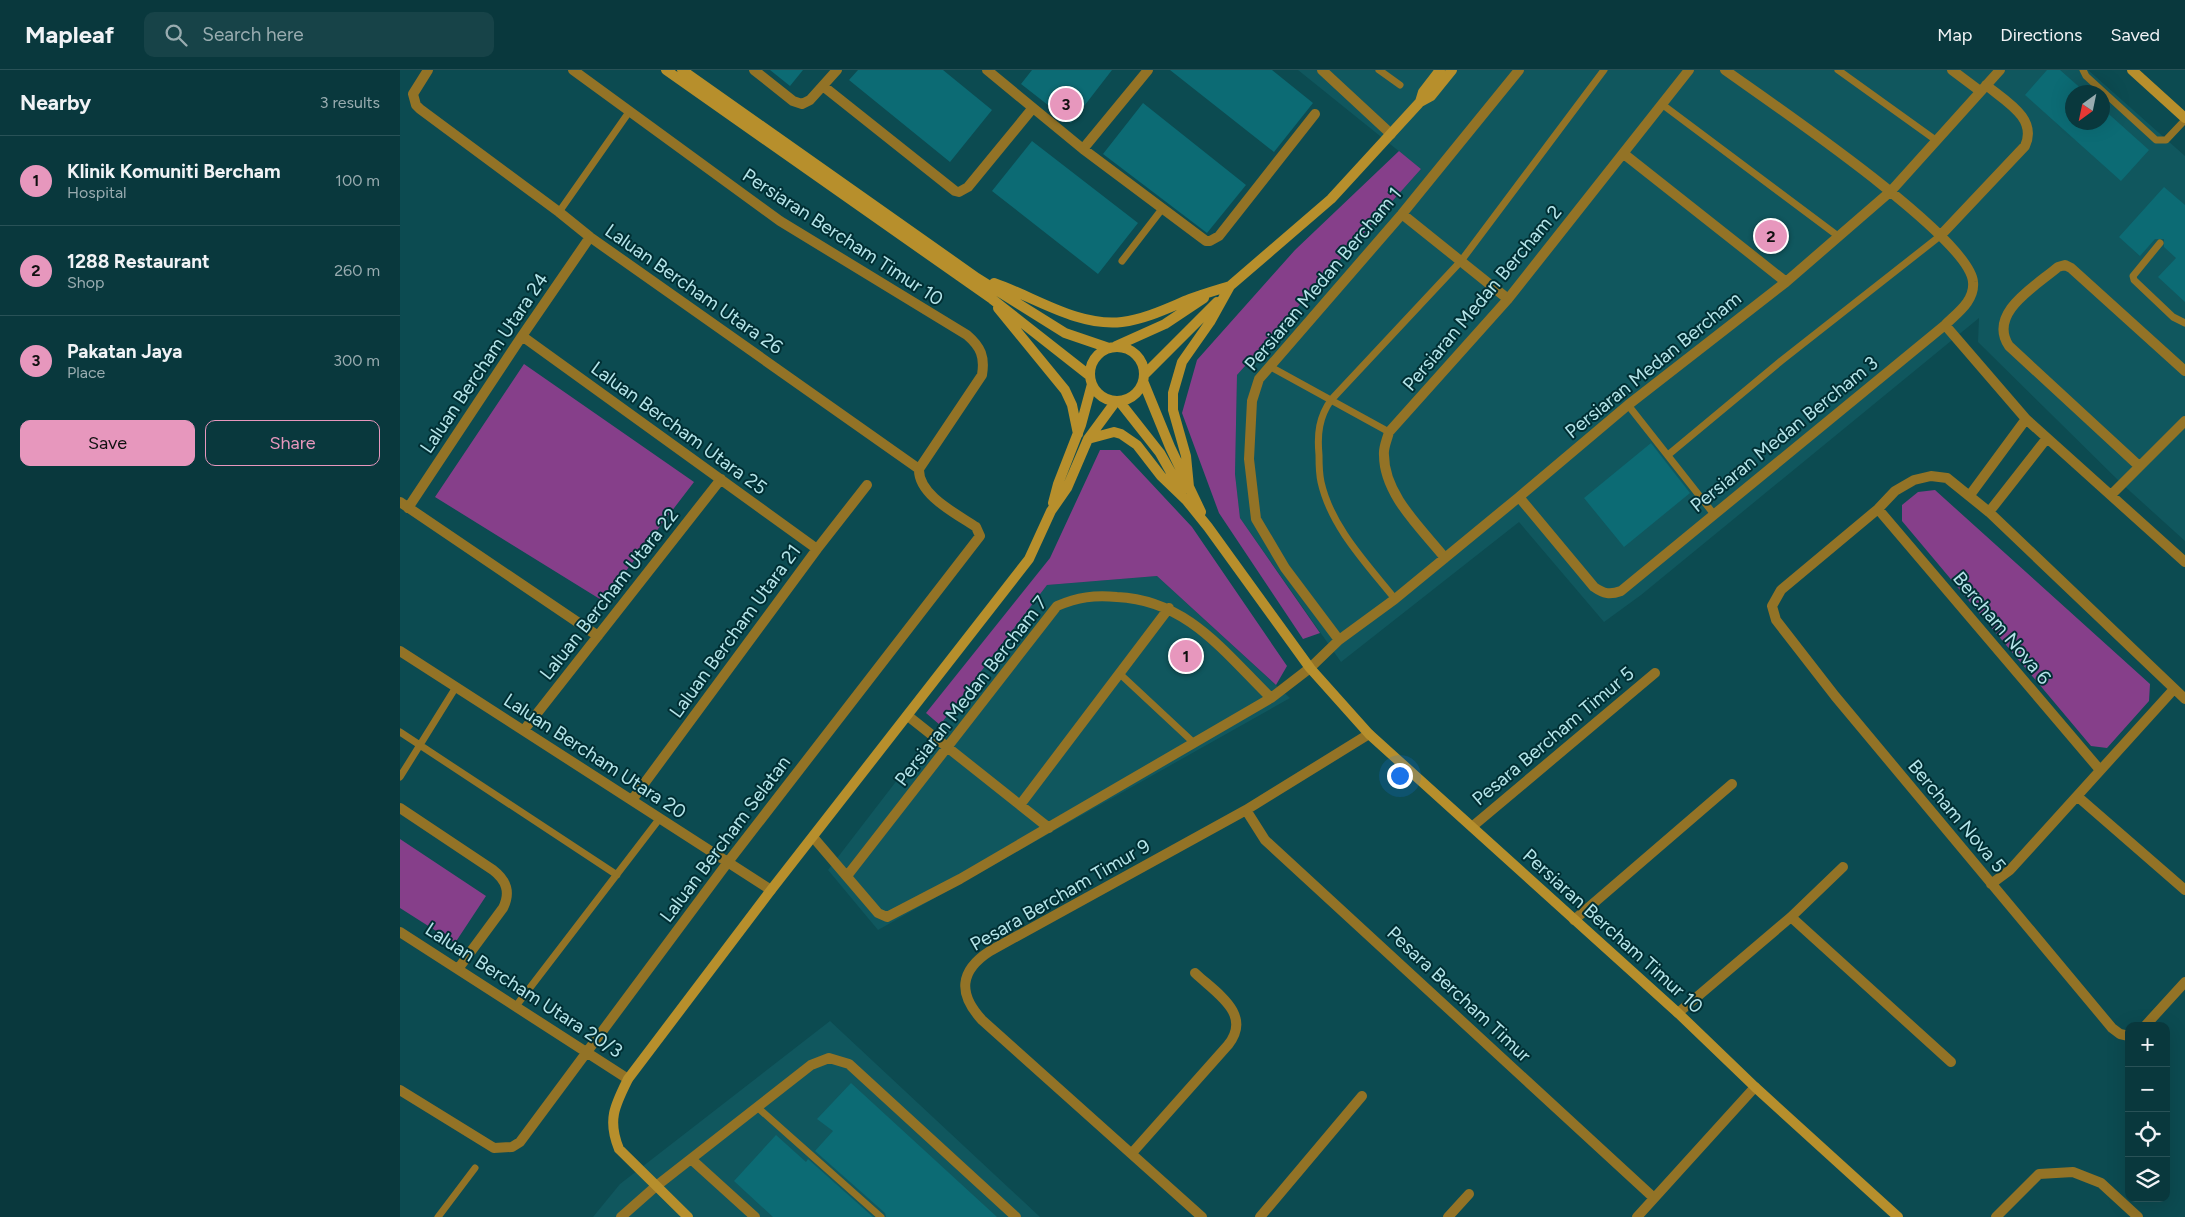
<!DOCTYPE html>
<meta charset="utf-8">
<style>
:root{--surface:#09383d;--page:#174348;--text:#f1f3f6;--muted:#99acb0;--line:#295257;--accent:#e797bd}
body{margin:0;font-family:Figtree,sans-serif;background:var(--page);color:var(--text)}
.controls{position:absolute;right:15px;bottom:15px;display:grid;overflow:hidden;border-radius:10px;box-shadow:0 5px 20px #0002}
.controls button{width:45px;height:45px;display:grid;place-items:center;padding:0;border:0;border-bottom:1px solid var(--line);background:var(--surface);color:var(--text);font:25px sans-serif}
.compass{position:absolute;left:1665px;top:15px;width:45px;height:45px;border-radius:50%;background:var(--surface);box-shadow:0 5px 20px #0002;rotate:213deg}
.you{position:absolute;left:999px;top:705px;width:18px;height:18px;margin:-12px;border:4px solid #fff;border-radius:50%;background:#1a73e8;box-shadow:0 0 0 8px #1a73e833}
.badge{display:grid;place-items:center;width:32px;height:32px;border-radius:50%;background:var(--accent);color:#111;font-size:16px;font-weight:700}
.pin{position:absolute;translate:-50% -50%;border:2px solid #fff;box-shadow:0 1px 5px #0006}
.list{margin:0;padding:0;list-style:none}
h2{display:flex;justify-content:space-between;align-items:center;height:65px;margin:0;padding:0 20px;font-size:21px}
h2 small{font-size:16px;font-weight:400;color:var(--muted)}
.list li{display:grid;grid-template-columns:32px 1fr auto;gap:15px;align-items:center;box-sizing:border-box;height:90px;padding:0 20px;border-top:1px solid var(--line)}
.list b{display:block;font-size:19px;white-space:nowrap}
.list p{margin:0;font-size:16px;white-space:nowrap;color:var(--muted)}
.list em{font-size:16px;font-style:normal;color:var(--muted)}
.actions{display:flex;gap:10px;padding:15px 20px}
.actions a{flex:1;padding:11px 0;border:1px solid var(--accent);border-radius:10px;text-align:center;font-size:18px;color:var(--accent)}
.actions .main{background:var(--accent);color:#111}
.icon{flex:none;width:28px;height:28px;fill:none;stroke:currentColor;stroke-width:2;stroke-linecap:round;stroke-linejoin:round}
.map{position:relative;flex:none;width:1785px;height:1147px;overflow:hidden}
header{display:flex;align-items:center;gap:30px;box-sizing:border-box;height:70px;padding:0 25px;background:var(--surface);border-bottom:1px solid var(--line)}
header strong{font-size:24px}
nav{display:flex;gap:28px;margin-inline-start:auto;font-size:18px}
.search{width:350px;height:45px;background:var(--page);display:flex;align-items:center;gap:12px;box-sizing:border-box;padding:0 18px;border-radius:10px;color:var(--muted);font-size:19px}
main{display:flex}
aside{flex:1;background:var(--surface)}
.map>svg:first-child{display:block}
.built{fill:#10575e;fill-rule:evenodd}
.green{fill:#863f8a}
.building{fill:#0c6b74}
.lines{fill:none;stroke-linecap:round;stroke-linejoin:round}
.lane{stroke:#937326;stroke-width:7}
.street{stroke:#937326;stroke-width:10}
.secondary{stroke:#b78f2c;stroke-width:10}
.labels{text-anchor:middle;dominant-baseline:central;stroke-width:4;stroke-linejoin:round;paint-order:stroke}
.street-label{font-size:19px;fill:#b5e5ea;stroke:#002f34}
</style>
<header>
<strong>Mapleaf</strong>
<div class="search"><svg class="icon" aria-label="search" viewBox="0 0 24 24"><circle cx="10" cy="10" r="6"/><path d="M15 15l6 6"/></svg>Search here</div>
<nav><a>Map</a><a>Directions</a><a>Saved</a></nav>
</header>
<main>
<aside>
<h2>Nearby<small>3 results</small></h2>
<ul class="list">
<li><span class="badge">1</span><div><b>Klinik Komuniti Bercham</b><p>Hospital</p></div><em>100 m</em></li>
<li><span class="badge">2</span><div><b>1288 Restaurant</b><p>Shop</p></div><em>260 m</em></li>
<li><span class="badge">3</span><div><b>Pakatan Jaya</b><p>Place</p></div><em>300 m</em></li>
</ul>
<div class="actions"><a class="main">Save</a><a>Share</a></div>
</aside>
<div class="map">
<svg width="1785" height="1147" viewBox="0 0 1785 1147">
<rect width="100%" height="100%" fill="#0c4b51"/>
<path class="built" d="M898 0H1688L1785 86V471L1721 413 1578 272 1579 248 1241 525 1204 552 1119 452 941 592 840 448 835 404 837 305 1021 99ZM1672 22H1702V52H1672Z
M757 506 890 628 478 860 428 800 647 515Z
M430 951 640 1147H193L220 1114Z"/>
<path class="green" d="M999 81 1021 99 837 305 835 404 840 448 920 563 903 569 819 443 782 343 797 290 895 180Z
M124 294 294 412 203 531 35 427Z
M700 380H720L792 457 887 596 876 615 757 506 647 515 540 655 526 643 650 488Z
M1535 420 1750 614 1749 631 1707 678 1691 676 1502 451V435L1518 422Z
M0 769 86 826 55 873 0 838Z"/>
<path class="building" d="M370 0H403L390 16Z
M458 0H543L592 40 550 92 449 10Z
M632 0H712L671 53 621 14Z
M770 0H872L913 33 874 82Z
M1647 0H1660L1685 22H1672V52H1702V38L1749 80 1721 111 1625 25Z
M743 33 846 115 807 163 703 84Z
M632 71 738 153 698 204 592 121Z
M1764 117 1785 135V232L1758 207 1776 188 1764 177V169H1755L1740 186 1719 167Z
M1251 373 1290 423 1224 477 1184 428Z
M451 1013 597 1147H486L485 1143 415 1081 433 1061 417 1049Z
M376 1065 406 1092 408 1089 473 1147H373L334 1111Z"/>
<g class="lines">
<path class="lane" d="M979 0 1000 15
M1438 0 1537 71
M1683 0 1686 6 1756 70H1766L1785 50
M1263 35 1438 166
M159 142 229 42
M1760 173 1733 206 1734 210 1773 247 1785 253
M722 191 762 139
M869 296 989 362
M1228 335 1313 443
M1268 385 1381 291 1540 166
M995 529C967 494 931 457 921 412 919 403 919 394 919 385 917 364 919 347 931 330L1061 191 1204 0
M720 604 794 673
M0 662 217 805
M0 707 56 617
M116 936 260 748
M357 1037 481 1147
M38 1147 75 1098"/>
<path class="street" d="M173 0 380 151 567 265C581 277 585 287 582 305L519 399
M354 0 393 31 402 34 410 30 437 0
M587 0 683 79 806 171H810L819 166 915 44
M922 0 991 64
M1552 0 1580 21
M423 16 555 121 559 122 568 117 632 39
M683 79 748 0
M1224 84 1386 212
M1002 144 1108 229
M1540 166 1625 76C1638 48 1605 31 1586 15
M1545 255 1626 349 1785 492
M122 266 417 479
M1739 396 1609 276C1587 243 1636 216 1658 197L1665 195 1671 198 1785 301
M1570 425 1626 349
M1711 425 1785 351
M1119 427 1194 517C1204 524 1210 525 1221 521L1545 255C1557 243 1575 231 1573 212 1570 167 1368 31 1325 0
M0 432 198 566
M8 438 122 266 190 167
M1478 439 1700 700
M1589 442 1647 368
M1045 488C1022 459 984 425 984 385 983 378 987 370 989 362L1108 229 1289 0
M939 570 885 498 856 449 849 389 852 331 859 309 1002 144 1119 0
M0 581 371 820
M508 646 649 758
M124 660 321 409
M1677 726 1785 820
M232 730 417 479 467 415
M620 735 769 538
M0 738 93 800C106 810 111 822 103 838L58 899
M846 740 865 770 1254 1128
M1073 756 1255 603
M413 767 478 843 487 847 560 809 871 628 910 598 939 570 995 529 1119 427 1228 335 1386 212 1491 121 1600 0
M447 806 657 536C678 527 694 525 717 527 787 530 824 582 871 628
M1591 814 1610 800 1774 619
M1391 847 1551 992
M1174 850 1332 714
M0 862 228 1009
M1278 943 1391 847 1443 797
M1745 956 1785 912
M1729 966 1720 964 1712 958 1435 626 1376 550 1372 536 1381 520 1478 439 1495 421 1514 410 1531 406 1547 408 1589 442 1785 629
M0 1020 94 1078 112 1077 120 1072 328 792 580 466 576 457C557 444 518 425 519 399L190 167 159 142 20 39 16 35 13 24 28 0
M732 1083 828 975C853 944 816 923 795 903
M291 1089 355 1147
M221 1147 255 1117 411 995 429 988 449 994 616 1147
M802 1147 582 950C558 924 559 901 590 881L846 740 969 664
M860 1147 962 1026
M1048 1147 1069 1124
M1237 1147 1355 1017
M1596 1147 1639 1104 1673 1102 1701 1113 1738 1147"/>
<path class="secondary" d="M266 0 592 229 690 306
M282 0 577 208 665 263 709 278
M1732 0 1785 48
M1020 32 1023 22 1040 0
M594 213C635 227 677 257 722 252 746 249 768 238 790 229 803 224 817 220 830 216
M598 238 665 320 672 335 678 364
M716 276 765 254 804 228
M690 304a27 27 0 1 1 54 0a27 27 0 1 1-54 0Z
M744 305 817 232
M743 311 770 377 801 442
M719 331 760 383 782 422
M688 369 714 362 721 364 737 375 761 406 787 431 808 457 910 598 969 664 1278 943 1355 1017 1498 1147
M789 417 786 386 773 340V323L782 292 810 252 830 216 931 129 1020 32 1031 26 1052 0
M653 433 658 414 681 355 692 314
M288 1147 219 1079C207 1050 215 1035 228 1009L371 820 629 489 651 441 667 418 688 369 716 331"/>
</g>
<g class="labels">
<g class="street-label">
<text transform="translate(443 167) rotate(33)">Persiaran Bercham Timur 10</text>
<text transform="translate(923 209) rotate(-50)">Persiaran Medan Bercham 1</text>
<text transform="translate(294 219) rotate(35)">Laluan Bercham Utara 26</text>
<text transform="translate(1082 228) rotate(-50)">Persiaran Medan Bercham 2</text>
<text transform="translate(84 293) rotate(-56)">Laluan Bercham Utara 24</text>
<text transform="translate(1253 295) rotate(-39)">Persiaran Medan Bercham</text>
<text transform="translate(279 358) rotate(36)">Laluan Bercham Utara 25</text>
<text transform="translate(1384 364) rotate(-39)">Persiaran Medan Bercham 3</text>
<text transform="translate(209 524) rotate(-52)">Laluan Bercham Utara 22</text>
<text transform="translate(1602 558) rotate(50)">Bercham Nova 6</text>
<text transform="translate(335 561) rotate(-54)">Laluan Bercham Utara 21</text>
<text transform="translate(571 621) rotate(-52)">Persiaran Medan Bercham 7</text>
<text transform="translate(1153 666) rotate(-40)">Pesara Bercham Timur 5</text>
<text transform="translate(195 686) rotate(33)">Laluan Bercham Utara 20</text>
<text transform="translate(1557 746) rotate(50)">Bercham Nova 5</text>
<text transform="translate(325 769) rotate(-53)">Laluan Bercham Selatan</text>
<text transform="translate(660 825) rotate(-30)">Pesara Bercham Timur 9</text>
<text transform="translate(1213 861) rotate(42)">Persiaran Bercham Timur 10</text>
<text transform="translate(124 920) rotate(33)">Laluan Bercham Utara 20/3</text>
<text transform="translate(1059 924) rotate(43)">Pesara Bercham Timur</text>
</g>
</g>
</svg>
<div class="controls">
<button>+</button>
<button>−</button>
<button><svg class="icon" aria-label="locate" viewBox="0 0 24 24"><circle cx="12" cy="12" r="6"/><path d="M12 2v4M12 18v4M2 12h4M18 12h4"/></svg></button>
<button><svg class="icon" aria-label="layers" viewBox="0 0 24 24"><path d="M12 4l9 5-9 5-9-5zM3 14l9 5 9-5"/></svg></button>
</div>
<svg class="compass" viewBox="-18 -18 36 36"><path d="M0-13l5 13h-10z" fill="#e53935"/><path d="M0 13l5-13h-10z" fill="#99acb0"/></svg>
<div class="you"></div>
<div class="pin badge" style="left:786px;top:586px">1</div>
<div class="pin badge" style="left:1371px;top:166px">2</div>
<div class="pin badge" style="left:666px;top:34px">3</div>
</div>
</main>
